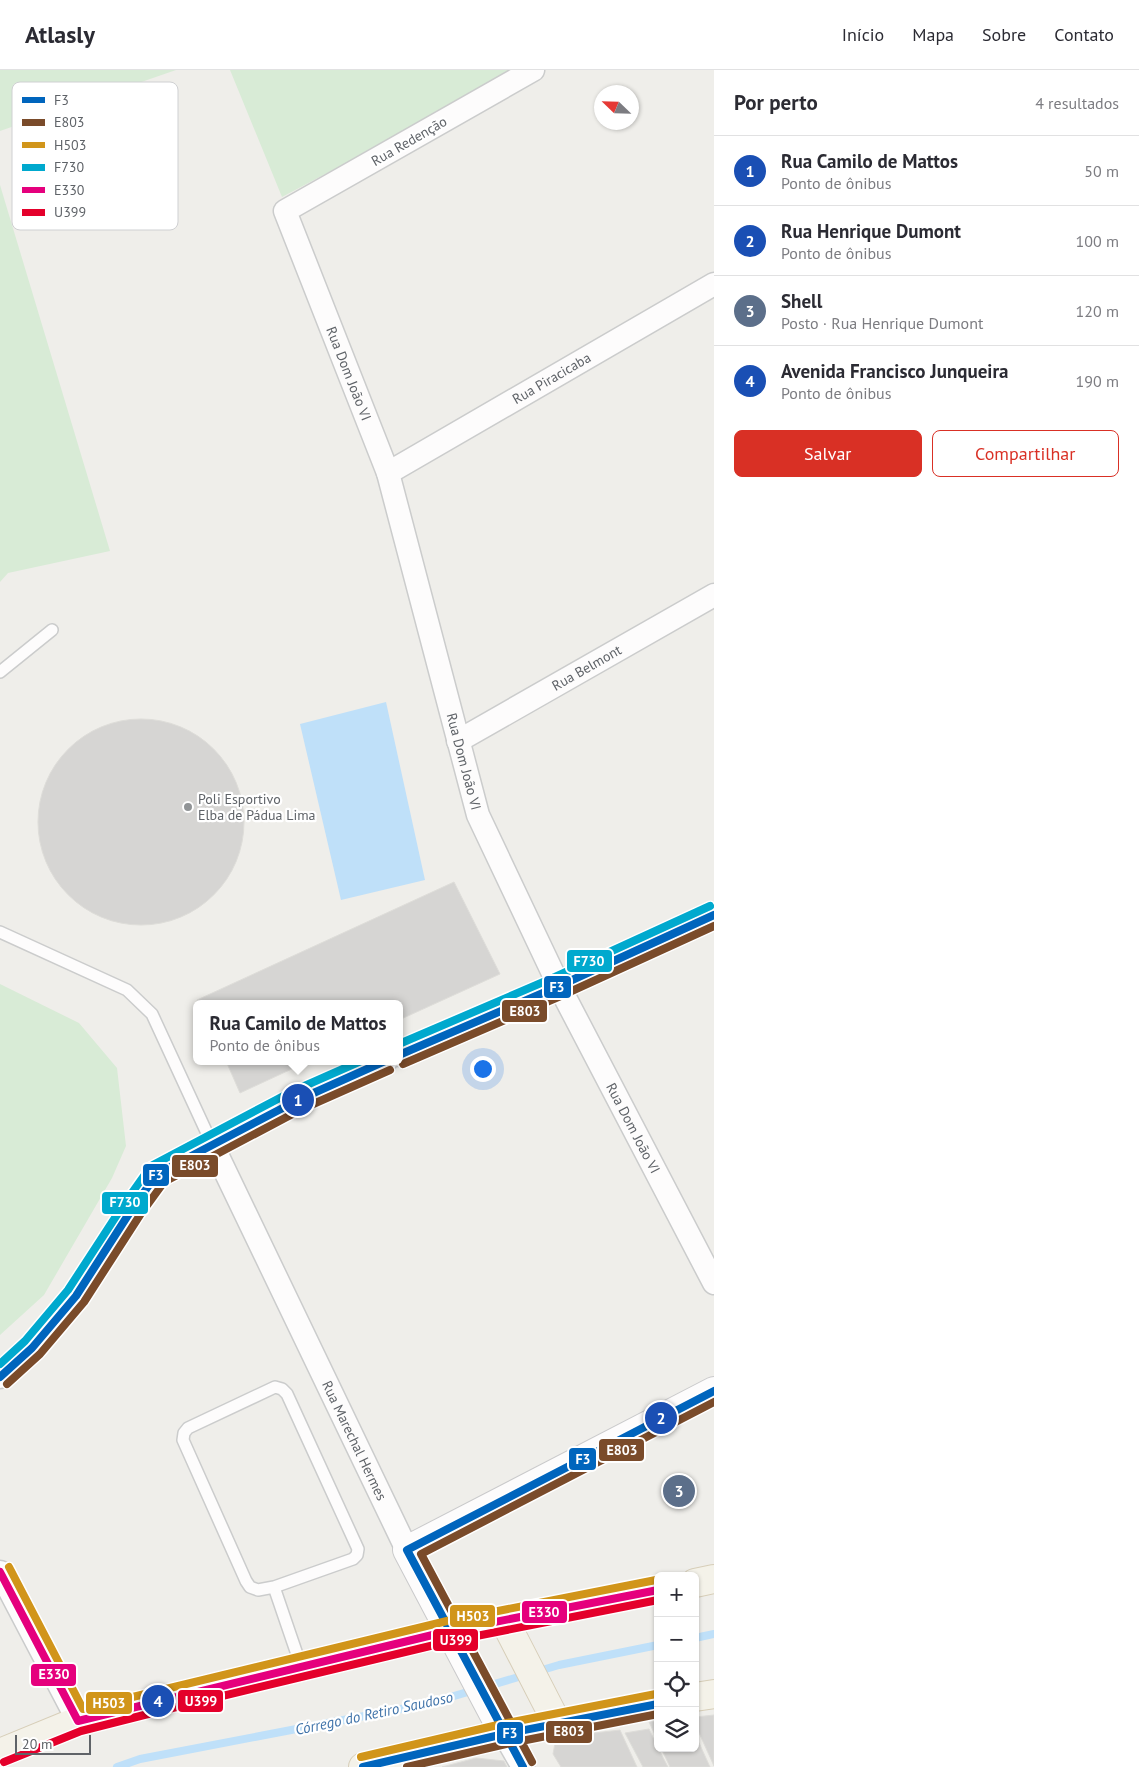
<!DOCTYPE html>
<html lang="pt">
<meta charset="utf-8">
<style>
:root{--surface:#fff;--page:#f2f2f3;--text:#2b2b33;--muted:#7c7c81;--line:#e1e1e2;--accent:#d93025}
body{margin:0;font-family:"PT Sans",sans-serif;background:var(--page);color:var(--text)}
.controls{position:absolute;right:15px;bottom:15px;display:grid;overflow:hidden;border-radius:8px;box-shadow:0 1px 4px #0004}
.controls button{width:45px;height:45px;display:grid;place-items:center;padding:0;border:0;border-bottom:1px solid var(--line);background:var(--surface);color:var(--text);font:25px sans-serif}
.compass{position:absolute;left:594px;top:15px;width:45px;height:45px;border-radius:50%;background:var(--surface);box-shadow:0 1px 4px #0004;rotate:293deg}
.scale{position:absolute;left:15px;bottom:12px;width:76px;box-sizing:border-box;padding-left:5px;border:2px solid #5f6368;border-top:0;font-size:14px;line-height:18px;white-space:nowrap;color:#5f6368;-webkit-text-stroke:4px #fff;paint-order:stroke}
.you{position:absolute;left:482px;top:998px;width:18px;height:18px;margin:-12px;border:4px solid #fff;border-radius:50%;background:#1a73e8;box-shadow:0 0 0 8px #1a73e833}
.badge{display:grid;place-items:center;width:32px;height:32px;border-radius:50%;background:var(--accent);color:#fff;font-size:16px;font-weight:700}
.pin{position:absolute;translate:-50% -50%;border:2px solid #fff;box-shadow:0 1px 5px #0006}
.popup{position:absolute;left:193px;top:930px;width:210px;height:65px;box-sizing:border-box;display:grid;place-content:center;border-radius:8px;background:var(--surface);filter:drop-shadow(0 1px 4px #0005);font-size:16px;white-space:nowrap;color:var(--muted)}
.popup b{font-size:19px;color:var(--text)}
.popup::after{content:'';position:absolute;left:50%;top:100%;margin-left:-10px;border:10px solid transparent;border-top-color:var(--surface)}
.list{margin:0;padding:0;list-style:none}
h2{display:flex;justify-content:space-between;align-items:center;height:65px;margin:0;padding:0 20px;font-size:21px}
h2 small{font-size:16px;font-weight:400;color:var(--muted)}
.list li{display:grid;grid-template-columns:32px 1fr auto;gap:15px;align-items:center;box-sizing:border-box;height:70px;padding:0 20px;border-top:1px solid var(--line)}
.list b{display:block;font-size:19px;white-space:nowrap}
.list p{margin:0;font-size:16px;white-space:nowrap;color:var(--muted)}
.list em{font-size:16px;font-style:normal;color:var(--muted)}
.actions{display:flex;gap:10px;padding:15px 20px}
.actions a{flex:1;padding:11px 0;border:1px solid var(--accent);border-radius:8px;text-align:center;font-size:18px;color:var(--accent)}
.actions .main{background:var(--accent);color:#fff}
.icon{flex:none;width:28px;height:28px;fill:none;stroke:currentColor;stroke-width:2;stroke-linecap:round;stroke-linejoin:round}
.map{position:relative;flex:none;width:714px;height:1697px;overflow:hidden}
header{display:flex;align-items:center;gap:30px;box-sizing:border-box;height:70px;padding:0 25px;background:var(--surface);border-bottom:1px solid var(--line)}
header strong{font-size:24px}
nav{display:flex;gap:28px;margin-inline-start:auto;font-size:18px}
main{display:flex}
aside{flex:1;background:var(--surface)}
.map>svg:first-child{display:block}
.green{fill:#d8ebd6}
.water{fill:#bfe0f9}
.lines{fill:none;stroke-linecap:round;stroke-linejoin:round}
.stream{stroke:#bfe0f9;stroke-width:8}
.building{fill:#d6d5d3;stroke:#deddd9}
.lane-casing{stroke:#cbcccc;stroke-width:14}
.street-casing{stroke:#cbcccc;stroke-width:25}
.secondary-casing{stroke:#cacacb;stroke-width:30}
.primary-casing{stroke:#d7ceb8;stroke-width:30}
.lane{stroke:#fdfcfc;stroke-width:11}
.street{stroke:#fdfcfc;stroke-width:22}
.secondary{stroke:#fdfcfc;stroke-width:28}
.primary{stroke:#f4f2e9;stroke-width:28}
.bus-1-casing{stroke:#fff;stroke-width:11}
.bus-2-casing{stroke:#fff;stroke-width:11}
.bus-3-casing{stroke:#fff;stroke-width:11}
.bus-4-casing{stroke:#fff;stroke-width:11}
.bus-5-casing{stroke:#fff;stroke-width:11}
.bus-6-casing{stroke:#fff;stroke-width:11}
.bus-1{stroke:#0065bd;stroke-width:8}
.bus-2{stroke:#7a4b2a;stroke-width:8}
.bus-3{stroke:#d1951a;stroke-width:8}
.bus-4{stroke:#00a9ce;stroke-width:8}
.bus-5{stroke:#e5007d;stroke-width:8}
.bus-6{stroke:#e4002b;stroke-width:8}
.poi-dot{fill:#919496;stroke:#fff;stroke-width:2}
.labels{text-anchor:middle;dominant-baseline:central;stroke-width:4.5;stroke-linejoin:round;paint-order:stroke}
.street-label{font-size:14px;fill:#5f6368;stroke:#fff}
.poi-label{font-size:14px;fill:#5f6368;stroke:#fff;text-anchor:start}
.water-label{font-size:15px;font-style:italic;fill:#4174aa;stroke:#fff}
.key{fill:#fff;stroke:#cfd0d2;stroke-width:1}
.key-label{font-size:14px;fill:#5f6368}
.line-badge{stroke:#fff;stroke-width:2}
.badge-label{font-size:14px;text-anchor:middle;font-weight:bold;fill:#fff}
</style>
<header>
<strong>Atlasly</strong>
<nav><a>Início</a><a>Mapa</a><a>Sobre</a><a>Contato</a></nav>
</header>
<main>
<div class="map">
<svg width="714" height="1697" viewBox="0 0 714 1697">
<rect width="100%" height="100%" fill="#efeeea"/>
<path class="green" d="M0 0H176L0 61Z
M230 0H521L282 127Z
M0 115 110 481 8 503 0 512Z
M0 914 79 953 117 998 126 1076 112 1108 44 1225 0 1265Z"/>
<path class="water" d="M386 632 425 810 341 830 300 654Z"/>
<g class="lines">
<path class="stream" d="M695 1568 714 1564
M117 1697 140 1689 427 1634 559 1595 658 1575"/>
</g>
<path class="building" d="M38 752a103 103 0 1 1 206 0a103 103 0 1 1-206 0Z
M454 812 500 904 399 950V934H199L197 930Z
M226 991H309L240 1023Z
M714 1645V1696L695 1654V1647Z
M658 1651V1671L649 1652Z
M649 1659 658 1678 668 1697H643L625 1663Z
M620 1660 637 1697H561L553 1684 555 1673 560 1667Z
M695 1664 710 1697H670L661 1678H695Z
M476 1688 504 1691 507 1697H442Z"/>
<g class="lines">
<defs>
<path id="lane" d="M0 602 52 560
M0 862 127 920 152 944 212 1074
M275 1317 282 1319 287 1324 358 1479 357 1485 353 1489 274 1517 258 1520 250 1517 246 1511 183 1370 184 1363 188 1358Z
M274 1517 301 1596"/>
<g id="street">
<path id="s1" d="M533 0 285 141 388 403 478 745 559 916 714 1213"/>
<path id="s2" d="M388 403 714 214"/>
<path id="s3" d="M458 671 714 525"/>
<path d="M399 985 559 916 714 845"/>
<path id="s4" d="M212 1074 407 1480"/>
<path d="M0 1307 32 1278 76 1226 132 1139 157 1104 298 1030 386 991"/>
<path d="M0 1502 78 1651"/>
<path d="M504 1664 523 1697"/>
</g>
<path id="secondary" d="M504 1664 407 1480 714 1321"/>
<path id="primary" d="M695 1513 714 1509
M504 1550 557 1653
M695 1627 714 1624
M0 1683 78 1651 158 1631 449 1561 658 1520
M363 1697 504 1664 658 1634"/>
</defs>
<use href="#lane" class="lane-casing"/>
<use href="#street" class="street-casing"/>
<use href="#secondary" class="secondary-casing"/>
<use href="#primary" class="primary-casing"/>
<use href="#lane" class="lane"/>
<use href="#street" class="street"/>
<use href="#secondary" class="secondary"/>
<use href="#primary" class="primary"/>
<defs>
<path id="bus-1" d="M399 985 559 916 714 845
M0 1307 32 1278 76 1226 132 1139 157 1104 298 1030 385 991
M363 1697 504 1664 658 1634
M523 1697 407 1480 714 1321"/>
<path id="bus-2" d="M403 994 563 925 714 856
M7 1314 40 1284 84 1232 140 1145 164 1112 302 1039 390 1000
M532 1692 421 1484 714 1332
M407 1697 506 1674 658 1644"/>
<path id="bus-3" d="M9 1497 83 1639 447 1551 656 1510
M361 1687 502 1654 656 1624"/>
<path id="bus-4" d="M399 974 555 907 710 836
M0 1294 25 1271 68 1220 124 1134 151 1096 293 1021 361 991"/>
<path id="bus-5" d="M0 1502 78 1651 449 1561 658 1520"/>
<path id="bus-6" d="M4 1692 81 1661 160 1641 451 1571 658 1530"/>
</defs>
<use href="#bus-1" class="bus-1-casing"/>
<use href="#bus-2" class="bus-2-casing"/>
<use href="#bus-3" class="bus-3-casing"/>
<use href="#bus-4" class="bus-4-casing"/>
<use href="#bus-5" class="bus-5-casing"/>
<use href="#bus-6" class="bus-6-casing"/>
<use href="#bus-1" class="bus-1"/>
<use href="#bus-2" class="bus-2"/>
<use href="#bus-3" class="bus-3"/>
<use href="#bus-4" class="bus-4"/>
<use href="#bus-5" class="bus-5"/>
<use href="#bus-6" class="bus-6"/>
</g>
<circle class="poi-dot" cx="188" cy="737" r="5"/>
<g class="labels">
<g class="street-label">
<text transform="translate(409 71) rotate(-30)">Rua Redenção</text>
<text stroke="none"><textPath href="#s1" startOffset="460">Rua Dom João VI</textPath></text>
<text stroke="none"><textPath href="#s2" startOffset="189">Rua Piracicaba</textPath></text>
<text stroke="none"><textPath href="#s3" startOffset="148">Rua Belmont</textPath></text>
<text stroke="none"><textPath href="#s1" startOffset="865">Rua Dom João VI</textPath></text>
<text stroke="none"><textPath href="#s1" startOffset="1270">Rua Dom João VI</textPath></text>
<text stroke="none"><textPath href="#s4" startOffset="329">Rua Marechal Hermes</textPath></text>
</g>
<g class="poi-label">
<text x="198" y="729">Poli Esportivo<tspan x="198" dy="16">Elba de Pádua Lima</tspan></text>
</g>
<g class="water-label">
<text transform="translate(374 1643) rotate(-12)">Córrego do Retiro Saudoso</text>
</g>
</g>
<rect x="12" y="12" width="166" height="148" rx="8" class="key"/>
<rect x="22" y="27" width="23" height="6" fill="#0065bd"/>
<rect x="22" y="49" width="23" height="7" fill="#7a4b2a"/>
<rect x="22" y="72" width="23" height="6" fill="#d1951a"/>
<rect x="22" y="94" width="23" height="7" fill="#00a9ce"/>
<rect x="22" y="117" width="23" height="6" fill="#e5007d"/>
<rect x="22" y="139" width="23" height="7" fill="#e4002b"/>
<g class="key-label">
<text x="54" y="35">F3</text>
<text x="54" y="57">E803</text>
<text x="54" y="80">H503</text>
<text x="54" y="102">F730</text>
<text x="54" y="125">E330</text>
<text x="54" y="147">U399</text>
</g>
<g class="line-badge">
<rect x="566" y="879" width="47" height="24" rx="5" fill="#00a9ce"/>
<rect x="543" y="905" width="29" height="24" rx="5" fill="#0065bd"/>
<rect x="501" y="929" width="47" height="24" rx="5" fill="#7a4b2a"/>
<rect x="171" y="1084" width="48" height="24" rx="5" fill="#7a4b2a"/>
<rect x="142" y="1093" width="28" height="24" rx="5" fill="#0065bd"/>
<rect x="101" y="1121" width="48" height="24" rx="5" fill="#00a9ce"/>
<rect x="598" y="1368" width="47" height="24" rx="5" fill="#7a4b2a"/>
<rect x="568" y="1377" width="29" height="24" rx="5" fill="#0065bd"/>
<rect x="521" y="1530" width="47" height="24" rx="5" fill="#e5007d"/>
<rect x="449" y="1534" width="47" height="24" rx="5" fill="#d1951a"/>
<rect x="432" y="1558" width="47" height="24" rx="5" fill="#e4002b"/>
<rect x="30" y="1593" width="47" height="24" rx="5" fill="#e5007d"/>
<rect x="177" y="1619" width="47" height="24" rx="5" fill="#e4002b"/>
<rect x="85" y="1621" width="48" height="24" rx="5" fill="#d1951a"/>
<rect x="545" y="1650" width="48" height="24" rx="5" fill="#7a4b2a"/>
<rect x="496" y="1651" width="28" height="24" rx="5" fill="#0065bd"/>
</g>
<g class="badge-label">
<text x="589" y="896">F730</text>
<text x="557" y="922">F3</text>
<text x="525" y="946">E803</text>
<text x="195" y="1100">E803</text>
<text x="156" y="1110">F3</text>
<text x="125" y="1137">F730</text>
<text x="622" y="1385">E803</text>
<text x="583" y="1394">F3</text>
<text x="544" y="1547">E330</text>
<text x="473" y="1551">H503</text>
<text x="456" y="1575">U399</text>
<text x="54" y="1609">E330</text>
<text x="201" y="1636">U399</text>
<text x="109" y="1638">H503</text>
<text x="569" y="1666">E803</text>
<text x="510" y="1668">F3</text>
</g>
</svg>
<div class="controls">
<button>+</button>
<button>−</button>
<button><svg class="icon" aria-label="locate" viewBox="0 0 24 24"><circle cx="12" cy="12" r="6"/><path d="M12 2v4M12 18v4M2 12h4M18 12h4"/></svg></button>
<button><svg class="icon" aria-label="layers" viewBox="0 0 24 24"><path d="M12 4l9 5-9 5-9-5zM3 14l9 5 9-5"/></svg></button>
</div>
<svg class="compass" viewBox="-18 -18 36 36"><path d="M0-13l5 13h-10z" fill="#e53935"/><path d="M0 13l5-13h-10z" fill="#7c7c81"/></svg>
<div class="scale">20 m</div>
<div class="you"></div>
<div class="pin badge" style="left:298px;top:1030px;background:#1a4fb4">1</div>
<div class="popup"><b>Rua Camilo de Mattos</b>Ponto de ônibus</div>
<div class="pin badge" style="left:661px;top:1348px;background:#1a4fb4">2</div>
<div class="pin badge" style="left:679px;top:1421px;background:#5c6f8a">3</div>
<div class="pin badge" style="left:158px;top:1631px;background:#1a4fb4">4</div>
</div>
<aside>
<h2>Por perto<small>4 resultados</small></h2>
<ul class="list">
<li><span class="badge" style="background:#1a4fb4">1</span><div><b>Rua Camilo de Mattos</b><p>Ponto de ônibus</p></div><em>50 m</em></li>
<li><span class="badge" style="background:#1a4fb4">2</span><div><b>Rua Henrique Dumont</b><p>Ponto de ônibus</p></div><em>100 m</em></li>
<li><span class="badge" style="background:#5c6f8a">3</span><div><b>Shell</b><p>Posto · Rua Henrique Dumont</p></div><em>120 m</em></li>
<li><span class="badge" style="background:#1a4fb4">4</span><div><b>Avenida Francisco Junqueira</b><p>Ponto de ônibus</p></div><em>190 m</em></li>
</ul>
<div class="actions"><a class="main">Salvar</a><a>Compartilhar</a></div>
</aside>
</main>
